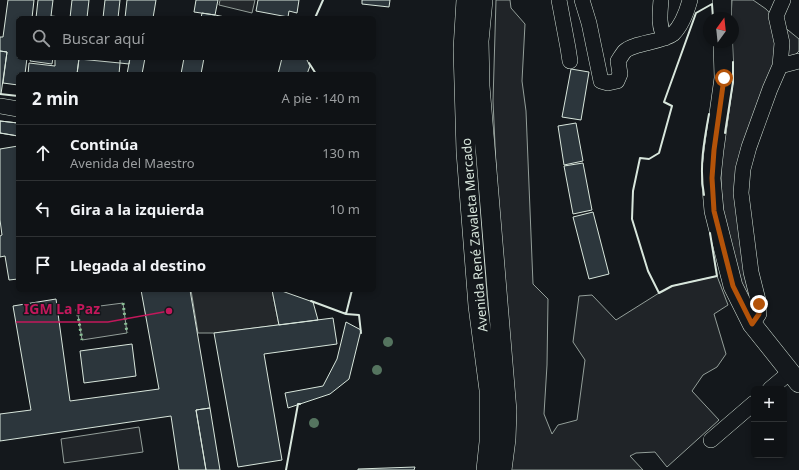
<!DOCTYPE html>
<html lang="es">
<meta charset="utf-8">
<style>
:root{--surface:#0f1215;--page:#181b1e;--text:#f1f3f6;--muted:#9b9ea0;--line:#2f3234}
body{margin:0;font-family:"Noto Sans",sans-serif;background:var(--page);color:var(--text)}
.controls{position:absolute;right:12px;bottom:12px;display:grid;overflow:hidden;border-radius:6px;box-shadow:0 2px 6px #0003}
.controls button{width:36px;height:36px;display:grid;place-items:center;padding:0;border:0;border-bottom:1px solid var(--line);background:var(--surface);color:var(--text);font:20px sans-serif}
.compass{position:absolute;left:703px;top:12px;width:36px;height:36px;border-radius:50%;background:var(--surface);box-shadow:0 2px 6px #0003;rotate:15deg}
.stop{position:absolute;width:12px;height:12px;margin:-9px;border:3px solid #b45309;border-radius:50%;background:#fff}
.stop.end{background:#b45309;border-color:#fff;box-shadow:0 1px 4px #0008}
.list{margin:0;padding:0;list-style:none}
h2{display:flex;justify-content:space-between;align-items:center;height:52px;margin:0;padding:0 16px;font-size:17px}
h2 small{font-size:13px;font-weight:400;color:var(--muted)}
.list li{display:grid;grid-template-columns:26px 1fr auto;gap:12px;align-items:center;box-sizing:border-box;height:56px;padding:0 16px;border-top:1px solid var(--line)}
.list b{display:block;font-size:15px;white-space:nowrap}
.list p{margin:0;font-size:13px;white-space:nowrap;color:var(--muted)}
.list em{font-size:13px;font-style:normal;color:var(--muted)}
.icon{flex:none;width:22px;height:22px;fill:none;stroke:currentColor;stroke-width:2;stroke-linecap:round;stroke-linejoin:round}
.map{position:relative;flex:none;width:799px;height:470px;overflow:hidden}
.search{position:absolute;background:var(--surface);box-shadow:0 2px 6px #0003;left:16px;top:16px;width:360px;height:44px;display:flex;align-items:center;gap:10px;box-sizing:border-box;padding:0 14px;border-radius:6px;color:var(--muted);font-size:15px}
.panel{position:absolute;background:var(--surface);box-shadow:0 2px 6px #0003;left:16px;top:72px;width:360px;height:220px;border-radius:6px}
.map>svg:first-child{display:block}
.green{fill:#202428;stroke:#939e99}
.parking{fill:#24282b;stroke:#939e99}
.building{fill:#2c363c;stroke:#d8e6dc}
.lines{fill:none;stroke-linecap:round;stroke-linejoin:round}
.minor-casing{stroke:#d8e6dc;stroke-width:16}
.major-casing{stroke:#d8e6dc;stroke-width:20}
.minor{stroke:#14181c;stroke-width:15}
.major{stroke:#14181c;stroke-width:19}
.hedge{stroke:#8ac095;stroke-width:3;stroke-dasharray:2 3;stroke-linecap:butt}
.wall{stroke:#d8e6dc;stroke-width:2}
.tree{fill:#55745f}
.route{stroke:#b45309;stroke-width:5}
.labels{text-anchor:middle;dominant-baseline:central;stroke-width:3;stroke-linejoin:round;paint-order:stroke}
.street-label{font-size:13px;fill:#d8e6dc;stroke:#14181c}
.leader{fill:none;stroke:#c2185b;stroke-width:1.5}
.callout-dot{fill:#c2185b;stroke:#14181c;stroke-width:1.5}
.callout-label{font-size:14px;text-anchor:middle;font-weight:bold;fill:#c2185b;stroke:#14181c;stroke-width:3;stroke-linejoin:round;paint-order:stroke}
</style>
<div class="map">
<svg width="799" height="470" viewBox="0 0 799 470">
<rect width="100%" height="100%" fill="#14181c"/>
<path class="green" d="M496 0H510L511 8 525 24 522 81 526 111 533 284 548 299 547 365 544 414 552 434 558 425 577 420 585 360 573 342 579 296 592 295 616 320 659 293 672 286 717 276 728 305 714 314 726 354 717 367 703 375 692 391 719 420 667 467 655 452 636 453 630 456 643 470H510L493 101Z
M732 0H753L766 9 778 22 799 39V51L793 57 742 150 752 308 739 278 725 230 721 187V160L733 82 732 42H733V18H731Z
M123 303 127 333 82 340 77 309Z
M139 427 143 452 64 463 61 439Z"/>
<path class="parking" d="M220 0H255L252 13 219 5Z
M191 290H272L279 325 214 333H198Z"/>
<path class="building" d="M8 0H34L32 18H18V58H27L25 74H18V85L3 83 7 52 0 51V37H3Z
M38 0H53L51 16 70 18 72 0H89L87 18H88H36Z
M105 0H120L118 18H103Z
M127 0H156L153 18H125Z
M196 0H218L215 15 194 12Z
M258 0H299L297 13 289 11 288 17 256 11Z
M362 0H390L389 7 362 4Z
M202 13 215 15 230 18H201Z
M0 51 7 52 1 94H0Z
M31 58H53L52 64 30 61Z
M55 58H79L77 74H28L29 63 55 66Z
M120 58H130L129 64 120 63Z
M130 58H145L142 74H127Z
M184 58H204L201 74H181Z
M282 58H306L310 66 307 74H278Z
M79 59 120 63 119 74H77Z
M571 69 589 72 581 120 562 117Z
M0 121 18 123V136L0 133Z
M0 121 18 123V136L0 133Z
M576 123 583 161 564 165 558 126Z
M18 146V279L9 280 5 256 0 257V236L2 235 0 220V149Z
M583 163 592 210 573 214 564 166Z
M593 212 609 274 589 279 573 217Z
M141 290H190L210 408 196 410 206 470H179L171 416 0 441V414L31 410 13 306 56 299 70 401 159 389Z
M272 290H279L313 302 318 320 279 325Z
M333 318 337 344 264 354 282 460 238 467 214 333Z
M346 322 361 330 349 379 330 394 288 408 285 393 323 386 337 359Z
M132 344 136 376 84 383 80 351Z
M210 408 220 470H206L196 410Z
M415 467 414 470H358V469Z"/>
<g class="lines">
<defs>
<path id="minor" d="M559 0 568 48 570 61
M582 0 589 23 601 81 608 83 617 81 620 74 618 61C620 58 623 53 625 51 633 43 663 42 673 34 681 26 687 11 690 0
M661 0C660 13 658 26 665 38
M780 66 799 61
M0 106 18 109
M752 324 759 314V304L751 272 741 193 743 169 749 147 770 89 780 66 782 43 776 16 783 0
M770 389 789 373
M711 440 754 403"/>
<path id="major" d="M466 0 463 49 466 152 478 306 489 390V442L486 470
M483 0 479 41 480 86 507 411 506 439 502 470
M722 0V18
M723 42 724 78 714 150 711 178 714 211 733 286 752 324 799 383"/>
</defs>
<use href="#minor" class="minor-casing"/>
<use href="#major" class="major-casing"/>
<use href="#minor" class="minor"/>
<use href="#major" class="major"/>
<path class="hedge" d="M123 303 127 333
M77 309 82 340"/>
<path class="wall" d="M315 18 323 0
M309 63 316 74
M0 94 18 96
M725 133 733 82V62
M704 195C699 168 704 141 709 114
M710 233 717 276 672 286 659 293 648 271 632 219 633 191 640 158 649 159 659 153 672 106 664 102 696 13 712 4 713 18
M311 301 346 314 359 315 361 333
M345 313 346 314 352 290
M286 470 298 404H300"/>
</g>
<g class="tree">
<circle cx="388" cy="342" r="5"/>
<circle cx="377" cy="370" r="5"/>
<circle cx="314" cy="423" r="5"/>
</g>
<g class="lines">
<path class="route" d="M724 78 714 150 712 178 714 211 733 286 752 324 759 314V304"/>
</g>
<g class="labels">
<g class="street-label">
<text transform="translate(474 235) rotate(-95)">Avenida René Zavaleta Mercado</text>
</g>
</g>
<path class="leader" d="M169 311L108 322H16"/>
<circle class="callout-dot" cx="169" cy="311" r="4"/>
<g class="callout-label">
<text x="62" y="314">IGM La Paz</text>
</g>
</svg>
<div class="controls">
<button>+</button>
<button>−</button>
</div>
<svg class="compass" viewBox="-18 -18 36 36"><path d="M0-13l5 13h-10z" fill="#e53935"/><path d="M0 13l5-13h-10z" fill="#9b9ea0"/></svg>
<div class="stop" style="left:724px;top:78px"></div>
<div class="stop end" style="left:759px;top:304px"></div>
<div class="search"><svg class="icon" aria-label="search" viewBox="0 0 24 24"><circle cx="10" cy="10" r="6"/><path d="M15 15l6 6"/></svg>Buscar aquí</div>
<section class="panel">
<h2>2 min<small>A pie · 140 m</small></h2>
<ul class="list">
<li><svg class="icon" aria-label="ahead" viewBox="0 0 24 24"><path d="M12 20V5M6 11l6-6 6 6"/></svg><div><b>Continúa</b><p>Avenida del Maestro</p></div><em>130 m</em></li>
<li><svg class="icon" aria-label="left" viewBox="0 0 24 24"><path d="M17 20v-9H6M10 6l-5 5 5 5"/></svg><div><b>Gira a la izquierda</b></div><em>10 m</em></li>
<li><svg class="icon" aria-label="arrive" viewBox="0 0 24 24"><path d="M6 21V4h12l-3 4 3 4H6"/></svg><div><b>Llegada al destino</b></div></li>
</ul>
</section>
</div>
